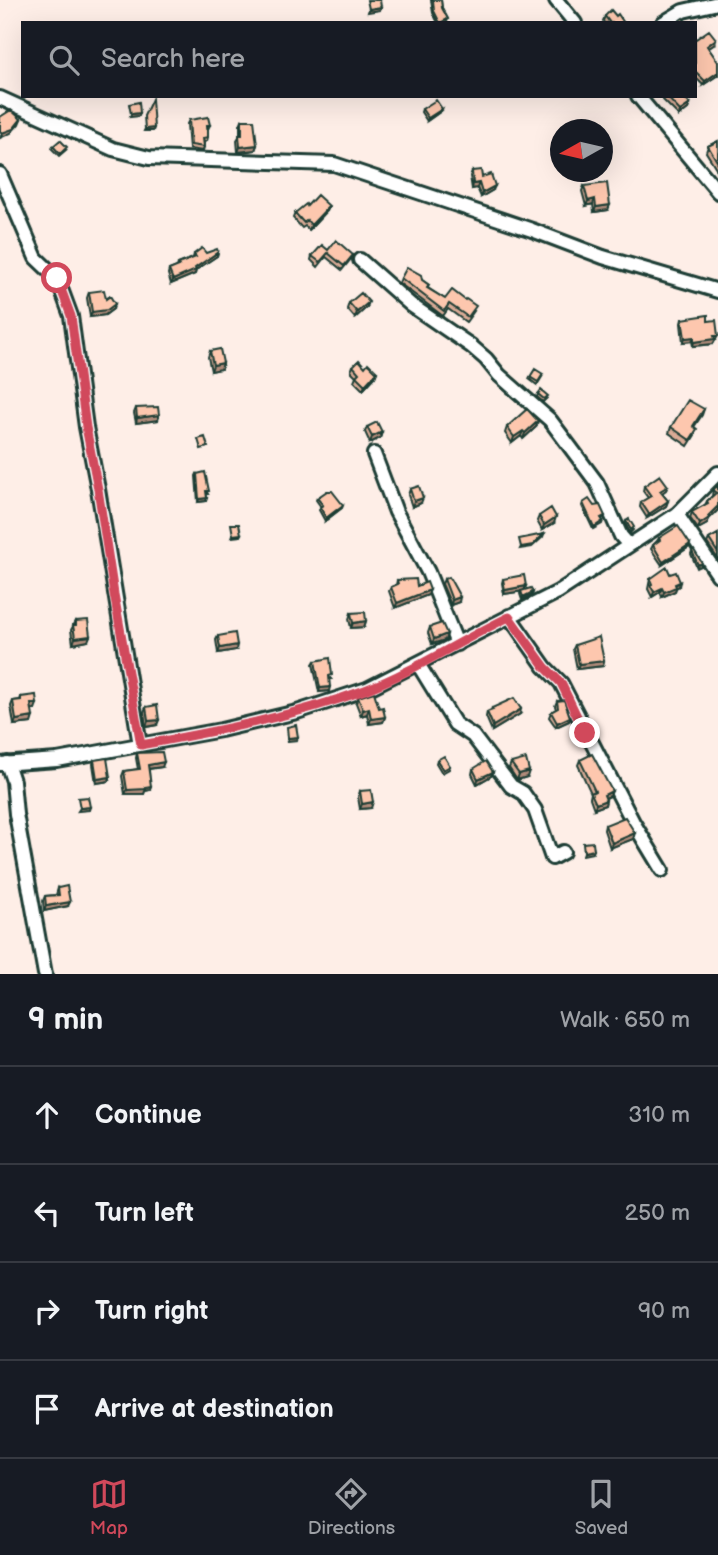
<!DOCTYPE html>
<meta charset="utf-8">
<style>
:root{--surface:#171b24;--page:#242831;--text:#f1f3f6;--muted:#9ea1a6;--line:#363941;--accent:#d1495b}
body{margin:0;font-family:"Balsamiq Sans",sans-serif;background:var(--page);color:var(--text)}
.compass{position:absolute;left:550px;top:119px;width:63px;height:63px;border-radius:50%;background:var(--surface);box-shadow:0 7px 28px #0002;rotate:262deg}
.stop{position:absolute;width:21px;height:21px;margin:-16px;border:5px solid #d1495b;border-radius:50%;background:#fff}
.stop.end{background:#d1495b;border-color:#fff;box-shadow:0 2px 7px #0008}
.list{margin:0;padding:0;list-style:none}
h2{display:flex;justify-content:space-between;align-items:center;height:91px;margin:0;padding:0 28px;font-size:30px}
h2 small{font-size:23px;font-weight:400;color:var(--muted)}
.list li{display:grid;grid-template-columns:46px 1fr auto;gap:21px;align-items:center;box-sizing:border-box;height:98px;padding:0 28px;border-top:2px solid var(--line)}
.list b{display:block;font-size:26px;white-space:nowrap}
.list em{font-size:23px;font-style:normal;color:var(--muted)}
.icon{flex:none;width:38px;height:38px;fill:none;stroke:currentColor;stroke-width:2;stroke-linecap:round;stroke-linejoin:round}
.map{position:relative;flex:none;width:718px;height:974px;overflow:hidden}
.search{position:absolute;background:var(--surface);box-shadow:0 7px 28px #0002;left:21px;right:21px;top:21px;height:77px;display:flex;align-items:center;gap:18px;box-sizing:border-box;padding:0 24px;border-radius:0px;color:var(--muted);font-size:26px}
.sheet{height:483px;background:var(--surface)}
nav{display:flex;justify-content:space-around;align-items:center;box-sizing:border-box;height:98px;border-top:2px solid var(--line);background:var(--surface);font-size:19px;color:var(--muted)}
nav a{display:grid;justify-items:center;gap:4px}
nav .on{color:var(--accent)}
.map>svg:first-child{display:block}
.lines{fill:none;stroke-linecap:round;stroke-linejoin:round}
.street-casing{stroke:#1f3d34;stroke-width:18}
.street{stroke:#fff;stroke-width:12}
.wall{fill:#daab96;stroke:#1f3d34;stroke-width:2}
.shaded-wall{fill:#b18b7a;stroke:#1f3d34;stroke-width:2}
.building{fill:#fdc7ae;stroke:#1f3d34;stroke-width:2}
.route{stroke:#d1495b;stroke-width:9}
</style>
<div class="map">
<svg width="718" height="974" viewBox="0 0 718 974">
<rect width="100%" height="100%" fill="#feeee7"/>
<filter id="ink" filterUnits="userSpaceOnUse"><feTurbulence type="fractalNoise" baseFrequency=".0143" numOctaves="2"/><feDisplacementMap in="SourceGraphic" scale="14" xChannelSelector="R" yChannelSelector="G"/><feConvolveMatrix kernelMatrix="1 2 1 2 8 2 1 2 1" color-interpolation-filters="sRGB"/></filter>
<g filter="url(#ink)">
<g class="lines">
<defs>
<path id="street" d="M556 0 575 23
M663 23 683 11 718 3
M638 96 718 192
M0 98 113 149 149 158 334 164 532 230 603 257 718 291
M0 174 36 258 57 278 71 316 86 427 98 489 140 745
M360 260 411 305 471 346 486 359 499 375 550 420 597 483 621 536 629 545
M374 454 396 512 428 572 457 644
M677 514 718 575
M509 616 545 667 561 683 633 822 662 870
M418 664 455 724 473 736 511 786 523 793 535 810 552 858 563 852
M7 763 13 781 16 814 45 974
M0 764 57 760 221 730 297 712 367 689 558 592 677 514 718 473"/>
</defs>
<use href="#street" class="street-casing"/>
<use href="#street" class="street"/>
</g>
<path class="wall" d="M431 0H441L442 8 448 19 447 22 438 23 433 13Z
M605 16H616L624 23H604L603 21Z
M695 38 696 39 715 44 708 48 718 62V75L703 85 695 77Z
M665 96H682L690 104 688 109 679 116 663 100Z
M422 109 441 111 427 121 421 112Z
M189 120 210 125 208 129V137L207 141 204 142V147L203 151 189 149 187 124Z
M242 120 257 145 255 150 238 152 237 140 240 135V125Z
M718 141V178L716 168 706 152 708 146Z
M53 146 66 150 59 156 52 149Z
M472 171 482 177 493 190 481 197 477 188 472 189 470 176Z
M584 186 608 210 594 212 593 204 586 206 582 191Z
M307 206 327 211 309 230 305 226 302 228 293 218 295 213Z
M328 250 351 259 342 270 326 257 318 267 311 260 312 256Z
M218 252 217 256 196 270 195 274 171 284 168 274 169 270 177 267 178 264 193 258 194 254Z
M401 278 422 280 429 285 428 288 445 299 474 311 466 322 448 309 443 316 399 283Z
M89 292 106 299 113 309 105 315 90 317 87 298Z
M349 303 367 307 355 318 347 309Z
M682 319 708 321 716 340H715L713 344 693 346 692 341 683 342 681 323Z
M210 351 223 363 221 369 211 371 208 357Z
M353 366 365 367 377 372 375 377 363 390 354 381 356 376 351 371Z
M530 377H542L537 385 529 379Z
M538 394 547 398 543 402 537 397Z
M136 408 159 415 158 420 136 423 134 413Z
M704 409 702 415 694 427 695 435 688 446 669 433 671 427Z
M367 427 382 432 380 438 370 443 365 432Z
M507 427H536L523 439 521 436 512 443 505 433Z
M197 474 208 494H207L206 501 198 502 196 476Z
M718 485V510L709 519 707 524 698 529 690 518 692 512 705 505 707 501 712 496 713 490Z
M644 486H668L666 490 662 493 668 501 666 506 647 518 640 507 641 502 648 498 643 491Z
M410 489 421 503 412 507 408 495Z
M317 498 343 505 342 508 325 521 319 510 321 507 316 500Z
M583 503 594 506 605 516 602 519 603 521 602 524 593 529 582 506Z
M539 516 554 523 542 530 537 521Z
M626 521 633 530 630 533 625 523Z
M718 534V559L707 543 709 539Z
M659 538 689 547 662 565 651 549 653 545 657 541Z
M692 551 701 566 697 568 691 554Z
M670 574 679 586 676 588 675 591 662 597 660 592 652 597 648 589 650 579Z
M444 579 459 602 451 605 442 584Z
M503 579 526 586 524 590 533 592 532 595 522 600 520 594 522 591 504 594 502 583Z
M397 580 417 586 428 595 395 608 389 591 391 587 396 585Z
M351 613 366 621 364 627 351 628 349 619Z
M76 621 88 641 73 644 71 630Z
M430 627 447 634 445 640 432 644 428 633Z
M218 636 236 650 218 653 216 640Z
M575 645 604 661 603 666 577 669 573 649Z
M315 661 331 679H329V691L319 692 313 664Z
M21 697 35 709 32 710 31 723 14 725 11 706 13 701 20 700Z
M358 697 379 708 385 717 383 722 369 724 367 714 361 716 356 703Z
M557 701 570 717 569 721 556 727 549 717 551 712 556 709 555 706Z
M146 707 157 725 146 727 144 712Z
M492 708 520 714 492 731 486 717 487 712 491 710Z
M137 753 162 767 149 769 150 790 145 791 144 794H125L122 776 124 771 138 769 136 758Z
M94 760 110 777 109 781 96 783 93 764Z
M437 760 450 766 449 769 442 773 436 763Z
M580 760 610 796 606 798V800L605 805 594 809 590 798 591 793 578 765Z
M511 763 527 777 517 780 509 768Z
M473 769 491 776 477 784 472 774Z
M360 791 371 808 360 809 358 797Z
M605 825 633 839 610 848 604 830Z
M58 888 68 906 44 911 43 901 45 896 56 895Z"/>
<path class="shaded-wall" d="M381 7 380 10 368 12 369 9Z
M716 39 715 44 705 51 707 46Z
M718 72V75L703 85 705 81Z
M690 104 688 109 679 116 680 111Z
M442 109 441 111 427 121 428 118Z
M140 113 139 116 130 117 131 114Z
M21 119 19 124 11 133 0 138 2 133Z
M154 128 153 131H144L145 129Z
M257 145 255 150 238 152 240 147Z
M479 183 477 188 472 189 473 184Z
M495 186 493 190 481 197 482 193Z
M595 199 593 204 586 206 588 201Z
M610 205 608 210 594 212 596 207Z
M329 206 327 211 309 230 311 225Z
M218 252 217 256 196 270 195 274 171 284 173 280 195 268Z
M369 302 367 307 355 318 357 312Z
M115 304 113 309 105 315 90 317 92 312Z
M714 336H718L713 344 693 346 694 342Z
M694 337 692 341 683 342 685 338Z
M223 363 221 369 211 371 213 365Z
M377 372 375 377 363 390 365 385Z
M159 415 158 420 136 423 137 418Z
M538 421 536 427 523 439 525 433Z
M523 431 521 436 512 443 514 437Z
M382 432 380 438 370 443 372 437Z
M207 498 206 501 198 502 199 499Z
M423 498 421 503 412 507 414 501Z
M668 501 666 506 647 518 649 514Z
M343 505 342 508 325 521 326 518Z
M718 506V510L709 519 707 524 698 529 700 524Z
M556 517 554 523 542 530 544 525Z
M241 534 240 536 232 537 233 535Z
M544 534 543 537 532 547 520 549 521 547Z
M690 544 689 547 662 565 663 562Z
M680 582 679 586 676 588 675 591 662 597 664 592Z
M526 586 524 591 504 594 505 590Z
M662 588 660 592 652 597 654 592Z
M430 590 428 595 395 608 397 603Z
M533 592 532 595 522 600 523 597Z
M460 597 459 602 451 605 452 600Z
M366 621 364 627 351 628 353 623Z
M447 634 445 640 432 644 434 639Z
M90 636 88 641 73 644 75 638Z
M237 645 236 650 218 653 220 648Z
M604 661 603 666 577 669 579 664Z
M330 687 329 691 319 692 320 688Z
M31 704H37L35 709 29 710Z
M369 708 367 714 361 716 363 710Z
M521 709 520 714 492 731 493 726Z
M33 717 31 723 14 725 16 720Z
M385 717 383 722 369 724 371 719Z
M570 717 569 721 556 727 557 723Z
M159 720 157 725 146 727 148 721Z
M298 737 297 740 287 741 288 738Z
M164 762 162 767 147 769 148 765Z
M529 771 527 777 517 780 519 774Z
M493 772 491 776 477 784 478 779Z
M110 777 109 781 96 783 97 779Z
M151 786 150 790 145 791 144 794H125L127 790Z
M612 791 610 796 602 799 604 795Z
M606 800 605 805 594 809 596 804Z
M373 802 371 808 360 809 362 804Z
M90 807 89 810 78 811 80 808Z
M635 833 633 839 610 848 612 843Z
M594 850 593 853 583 855 584 852Z
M70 902 68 906 44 911 46 906Z"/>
<path class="building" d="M367 0H380L381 7 369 9Z
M433 0H441L442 8 448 19 440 23 434 11Z
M611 10 616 16 618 14 624 23H610L605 16Z
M683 18 686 23H680V20Z
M709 30 716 39 707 46 718 62V72L705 81 695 71V38L696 39Z
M666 96H682L690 104 680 111Z
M152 99 154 128 145 129 144 116Z
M436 100 442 109 428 118 422 109Z
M139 102 140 113 131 114 129 104Z
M11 110 21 119 13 129 2 133 0 131V117Z
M208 117 210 125H207L208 137 203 138 204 147 191 145 189 120Z
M242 120H254L257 145 240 147 239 135H242Z
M60 140 67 147 60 154 53 146Z
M718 141V163L708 146Z
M481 170 482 177 491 174 495 186 482 193 479 183 473 184 472 171Z
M607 183 610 205 596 207 595 199 588 201 584 186Z
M317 195 329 206 311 225 307 220 304 223 295 213 306 204 307 206Z
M336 240 353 255 344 266 328 253 320 262 312 256 322 245 328 250Z
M202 248 206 253 217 249 218 252 195 268 196 270 173 280 169 270 179 266 178 264 196 257 194 254Z
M407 267 421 275 422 280 429 285 427 288 445 299 452 290 465 300 466 299 476 306 468 317 449 304 444 311 401 278Z
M104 290 106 299 110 296 115 304 107 310 92 312 89 292Z
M361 293 369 302 357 312 349 303Z
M708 315V321L716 320 718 336H714L715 339 694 342V337L685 338 682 319Z
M220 349 223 363 213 365 210 351Z
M359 360 365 367 368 363 377 372 365 385 356 376 359 373 353 366Z
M535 369 543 374 538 382 530 377Z
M541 390 548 396 544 399 538 394Z
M688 400 704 409 693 426 697 429 690 440 671 427Z
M158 407 159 415 137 418 136 408Z
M527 409 538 421 525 433 523 431 514 437 507 427Z
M377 422 382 432 372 437 367 427Z
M205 437 208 447 201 449 198 439Z
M205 472 209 491H206L207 498 199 499 197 474Z
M660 475 668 486 660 491 668 501 649 514 641 502 651 496 644 486Z
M718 485V506L708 516 709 518 700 524 692 512 708 503 707 501 716 493 713 490Z
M419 486 423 498 414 501 410 489Z
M327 491H332L343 505 326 518 320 507 323 505 317 498Z
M589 499 594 506 600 505 605 516 601 518 603 521 594 527 583 503Z
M551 508 556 517 544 525 539 516Z
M629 519 634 527 631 530 626 521Z
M231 524H239L241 534 233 535Z
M678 526 690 544 663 562 653 545 660 540 659 538Z
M544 534 533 545 521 547 519 539Z
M718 534V553L709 539Z
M694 550 702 563 698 565 692 551Z
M667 567 670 574 676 572 680 582 675 584 676 587 664 592 662 588 654 592 650 585 652 584 650 579Z
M524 575 526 586 505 590 503 579Z
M449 577 460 597 452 600 444 579Z
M416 579 417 586 427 582 430 590 397 603 391 587 398 584 397 580Z
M531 588 533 592 523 597 521 591Z
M365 612 366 621 353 623 351 613Z
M88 620 90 636 75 638 73 625H76V621Z
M442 623 447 634 434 639 430 627Z
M235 633 237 645 220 648 218 636Z
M599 637 604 661 579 664 575 645Z
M330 658 332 675 329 676 330 687 320 688 315 661Z
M374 692 379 708 383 707 385 717 371 719 369 708 363 710 358 697Z
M36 695 37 704H31L33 717 16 720 13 701 21 700V697Z
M514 698 521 709 493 726 487 712 493 710 492 708Z
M564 700 570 717 557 723 551 712 558 708 557 701Z
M157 705 159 720 148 721 146 707Z
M296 725 298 737 288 738 287 727Z
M162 752 164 762 148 765 151 786 145 787 146 789 127 790 124 771 140 769 137 753Z
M592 754 612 791 604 795 606 800 596 804 591 793 595 791 580 760Z
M444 756 450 766 443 770 437 760Z
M107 758 110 777 97 779 94 760Z
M526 759 529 771 519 774 511 763Z
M486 761 493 772 478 779 473 769Z
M371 790 373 802 362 804 360 791Z
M88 797 90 807 80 808 78 798Z
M625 817 635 833 612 843 605 825Z
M593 842 594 850 584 852 583 843Z
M67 886 70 902 46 906 45 896 59 895 58 888Z"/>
</g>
<g class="lines" filter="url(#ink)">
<path class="route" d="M57 278 71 316 86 427 98 489 114 594 141 745C216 731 292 717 365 690 415 671 461 640 509 617L545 667 561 683 585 733"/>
</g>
</svg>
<svg class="compass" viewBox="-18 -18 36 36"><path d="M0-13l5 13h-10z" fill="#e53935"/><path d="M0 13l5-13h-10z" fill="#9ea1a6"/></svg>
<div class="stop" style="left:57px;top:278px"></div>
<div class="stop end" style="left:585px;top:733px"></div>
<div class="search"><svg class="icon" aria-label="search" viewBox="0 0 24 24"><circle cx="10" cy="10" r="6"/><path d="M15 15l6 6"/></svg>Search here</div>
</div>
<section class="sheet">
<h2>9 min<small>Walk · 650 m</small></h2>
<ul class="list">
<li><svg class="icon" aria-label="ahead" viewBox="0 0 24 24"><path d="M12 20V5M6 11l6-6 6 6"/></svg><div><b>Continue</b></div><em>310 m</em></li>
<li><svg class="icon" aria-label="left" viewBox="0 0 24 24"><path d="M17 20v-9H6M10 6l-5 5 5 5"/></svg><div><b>Turn left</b></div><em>250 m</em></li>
<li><svg class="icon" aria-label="right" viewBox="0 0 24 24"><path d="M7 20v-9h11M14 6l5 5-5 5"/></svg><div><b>Turn right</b></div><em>90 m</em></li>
<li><svg class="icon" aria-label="arrive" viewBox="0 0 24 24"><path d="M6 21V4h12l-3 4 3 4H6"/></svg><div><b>Arrive at destination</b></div></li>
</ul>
</section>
<nav>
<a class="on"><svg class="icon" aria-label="map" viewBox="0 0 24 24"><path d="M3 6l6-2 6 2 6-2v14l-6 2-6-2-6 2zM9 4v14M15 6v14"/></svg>Map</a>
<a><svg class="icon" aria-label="directions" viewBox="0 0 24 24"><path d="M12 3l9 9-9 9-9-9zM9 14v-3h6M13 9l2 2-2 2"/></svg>Directions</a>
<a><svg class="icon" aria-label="saved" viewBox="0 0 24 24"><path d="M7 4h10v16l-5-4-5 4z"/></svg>Saved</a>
</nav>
